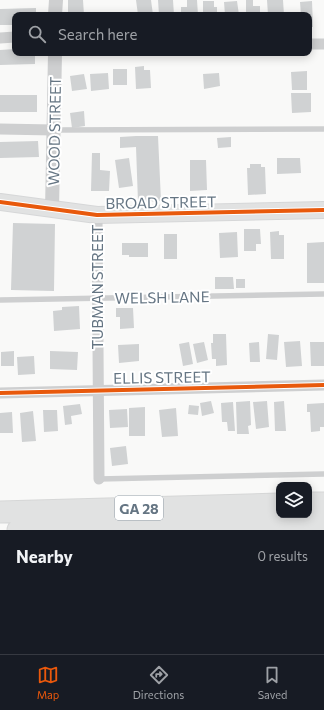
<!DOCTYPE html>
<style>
:root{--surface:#171b24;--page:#20242c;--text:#f1f3f6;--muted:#9ea1a6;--line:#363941;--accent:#ea580c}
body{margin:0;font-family:Commissioner,sans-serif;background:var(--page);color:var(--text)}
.controls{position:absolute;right:12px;bottom:12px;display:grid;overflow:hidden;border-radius:8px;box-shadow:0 2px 10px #0003}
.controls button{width:36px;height:36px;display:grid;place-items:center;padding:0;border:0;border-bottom:1px solid var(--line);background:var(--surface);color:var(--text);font:20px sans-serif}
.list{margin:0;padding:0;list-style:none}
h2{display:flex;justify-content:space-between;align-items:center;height:52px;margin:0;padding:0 16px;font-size:17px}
h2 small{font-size:13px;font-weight:400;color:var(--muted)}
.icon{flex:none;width:22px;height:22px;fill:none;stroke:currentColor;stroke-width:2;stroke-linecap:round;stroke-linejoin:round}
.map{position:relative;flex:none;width:324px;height:530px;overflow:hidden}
.search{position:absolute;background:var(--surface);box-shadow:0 2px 10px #0003;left:12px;right:12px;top:12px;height:44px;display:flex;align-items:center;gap:10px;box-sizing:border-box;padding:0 14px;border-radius:8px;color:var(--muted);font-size:15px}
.sheet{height:124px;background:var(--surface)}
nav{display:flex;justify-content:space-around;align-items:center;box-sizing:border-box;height:56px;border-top:1px solid var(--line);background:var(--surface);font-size:11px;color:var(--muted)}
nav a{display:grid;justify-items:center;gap:2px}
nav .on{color:var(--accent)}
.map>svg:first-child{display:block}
.building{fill:#d0d2d3}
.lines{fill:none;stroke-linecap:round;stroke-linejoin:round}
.secondary-casing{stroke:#d6d7d8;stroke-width:18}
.motorway-casing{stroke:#d6d7d7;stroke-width:23}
.service{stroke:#cecfd0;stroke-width:5.5}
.minor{stroke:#cecfd0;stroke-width:11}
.tertiary{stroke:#cecfd0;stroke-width:14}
.secondary{stroke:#e1e2e2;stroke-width:16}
.motorway{stroke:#e1e2e2;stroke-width:21}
.cycleway-casing{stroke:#fff;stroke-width:6}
.cycleway{stroke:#e8590c;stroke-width:4}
.labels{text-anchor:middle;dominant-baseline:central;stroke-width:4;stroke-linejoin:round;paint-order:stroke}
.shield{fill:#fff;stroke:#939ea8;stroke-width:1}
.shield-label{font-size:14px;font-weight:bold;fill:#657583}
.street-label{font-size:15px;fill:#657583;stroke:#fff}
</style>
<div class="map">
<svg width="324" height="530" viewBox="0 0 324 530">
<rect width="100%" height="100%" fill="#f9f9f8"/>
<path class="building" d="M68 0H83L84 15H68Z
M136 0H151L153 15H138Z
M158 0H173L174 15H159Z
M187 0H197L198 15H181V7H187Z
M246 0H253V6H260V15H246Z
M267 0H283L284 15H268Z
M203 1H214V7H217V15H203Z
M237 1 239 15H225L224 2Z
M312 1 313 27H309V15H301L300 2Z
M36 8V15H15V25H0V9Z
M15 49V53H35V64L0 65V50Z
M144 66V70H150L151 88 136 89 135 67Z
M113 69H127V85H113Z
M307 71V90H292L291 72Z
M108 73 109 89 91 91 90 74Z
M219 73 220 86 204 89 203 74Z
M84 74 87 89 72 91 70 76Z
M291 93H311V112L292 113Z
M0 95H37V112H0Z
M84 111 85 126 72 128 70 113Z
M136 136H158L161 201 138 202 136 147 120 148V137Z
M231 137V147L218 148 217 138Z
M38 141 39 157 0 158V142Z
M92 153H100V170L110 171 109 191H91Z
M129 158 133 186 119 188 115 160Z
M277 158H300L301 173 277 174Z
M190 160H206L207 190 190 191Z
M250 164H261V167H265L266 194 248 195 247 168H250Z
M13 223 55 224 54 291 11 290Z
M244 229H260L261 244H256V251H244Z
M279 231V235H284V259H271L270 232Z
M237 232 238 257 220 258 219 233Z
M164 234H177V259H164Z
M324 242V283H307V243Z
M122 243H148V257H129V255H122Z
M215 277H233L234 289H215Z
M236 279H245V288H236Z
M79 306 80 329 54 331 53 311 62 310V307Z
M116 308H133L134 328 120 329V317H116Z
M213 334H226L227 365 216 366V359H212L211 343H213Z
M268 334 279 335 277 360 266 359Z
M300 341 302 366 286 367 284 342Z
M189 342 193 364 183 366 179 344Z
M204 342 208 360 197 363 193 344Z
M259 342 260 362H250L249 343Z
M310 342H324V366H311Z
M139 344V361L119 363 118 345Z
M14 351V366H1V352Z
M50 351 78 352 77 370 50 369Z
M34 356 35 374 18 375 17 357Z
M211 401 214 413 202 416 200 403Z
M250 401 251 425 248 426 249 434H237L236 402Z
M267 401 269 427 256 429 253 402Z
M284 401 286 431H275L274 402Z
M233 402 235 431H228L227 422H222L221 403Z
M324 403V427H320V431L311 432 310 412H307V404Z
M80 404 82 414 71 416 72 424 65 425 63 406Z
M189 405 199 406 198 415 188 414Z
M145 407V436H129V408Z
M176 408 178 436 162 437 159 410Z
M127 409 128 427 110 428 109 410Z
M43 410H57L58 431 44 432Z
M33 411 36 441 22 442 20 413Z
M12 412 13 433H0V413Z
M126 446 128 464 112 466 110 448Z"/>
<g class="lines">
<defs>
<path id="secondary" d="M0 202 97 215 324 210"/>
<path id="motorway" d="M309 503H324
M0 512 279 504
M18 530 324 523"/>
</defs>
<use href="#secondary" class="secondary-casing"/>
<use href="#motorway" class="motorway-casing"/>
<path class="service" d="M55 130 324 129
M0 300 324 294
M99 479 324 474"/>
<path class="minor" d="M0 38 15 37
M309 44H324
M0 129 54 130
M97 215 99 479
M0 393 324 385"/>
<path class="tertiary" d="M55 15 56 0
M52 210 55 53"/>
<use href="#secondary" class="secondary"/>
<use href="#motorway" class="motorway"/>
<defs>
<path id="cycleway" d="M0 202 97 215 324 210
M0 393 324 385"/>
</defs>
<use href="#cycleway" class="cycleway-casing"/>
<use href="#cycleway" class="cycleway"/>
</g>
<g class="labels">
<rect class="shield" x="115" y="496" width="48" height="24" rx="3"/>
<g class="shield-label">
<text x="139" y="508">GA 28</text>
</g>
<g class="street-label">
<text transform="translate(54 131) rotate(-89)">WOOD STREET</text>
<text transform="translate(161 202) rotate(-1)">BROAD STREET</text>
<text transform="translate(97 287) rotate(-90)">TUBMAN STREET</text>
<text transform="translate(162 297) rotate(-1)">WELSH LANE</text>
<text transform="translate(162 377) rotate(-1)">ELLIS STREET</text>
</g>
</g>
</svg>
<div class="controls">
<button><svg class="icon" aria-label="layers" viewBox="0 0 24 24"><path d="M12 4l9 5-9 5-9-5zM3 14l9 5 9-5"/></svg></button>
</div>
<div class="search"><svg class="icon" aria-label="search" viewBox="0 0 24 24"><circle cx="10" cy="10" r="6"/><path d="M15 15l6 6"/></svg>Search here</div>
</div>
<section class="sheet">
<h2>Nearby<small>0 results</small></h2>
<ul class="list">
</ul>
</section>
<nav>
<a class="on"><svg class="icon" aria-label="map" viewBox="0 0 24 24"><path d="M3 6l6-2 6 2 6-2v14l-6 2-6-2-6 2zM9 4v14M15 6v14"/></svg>Map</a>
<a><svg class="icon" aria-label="directions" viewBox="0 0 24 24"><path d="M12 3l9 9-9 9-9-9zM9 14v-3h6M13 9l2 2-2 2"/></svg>Directions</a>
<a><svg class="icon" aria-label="saved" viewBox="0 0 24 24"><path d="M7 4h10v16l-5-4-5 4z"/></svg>Saved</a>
</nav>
